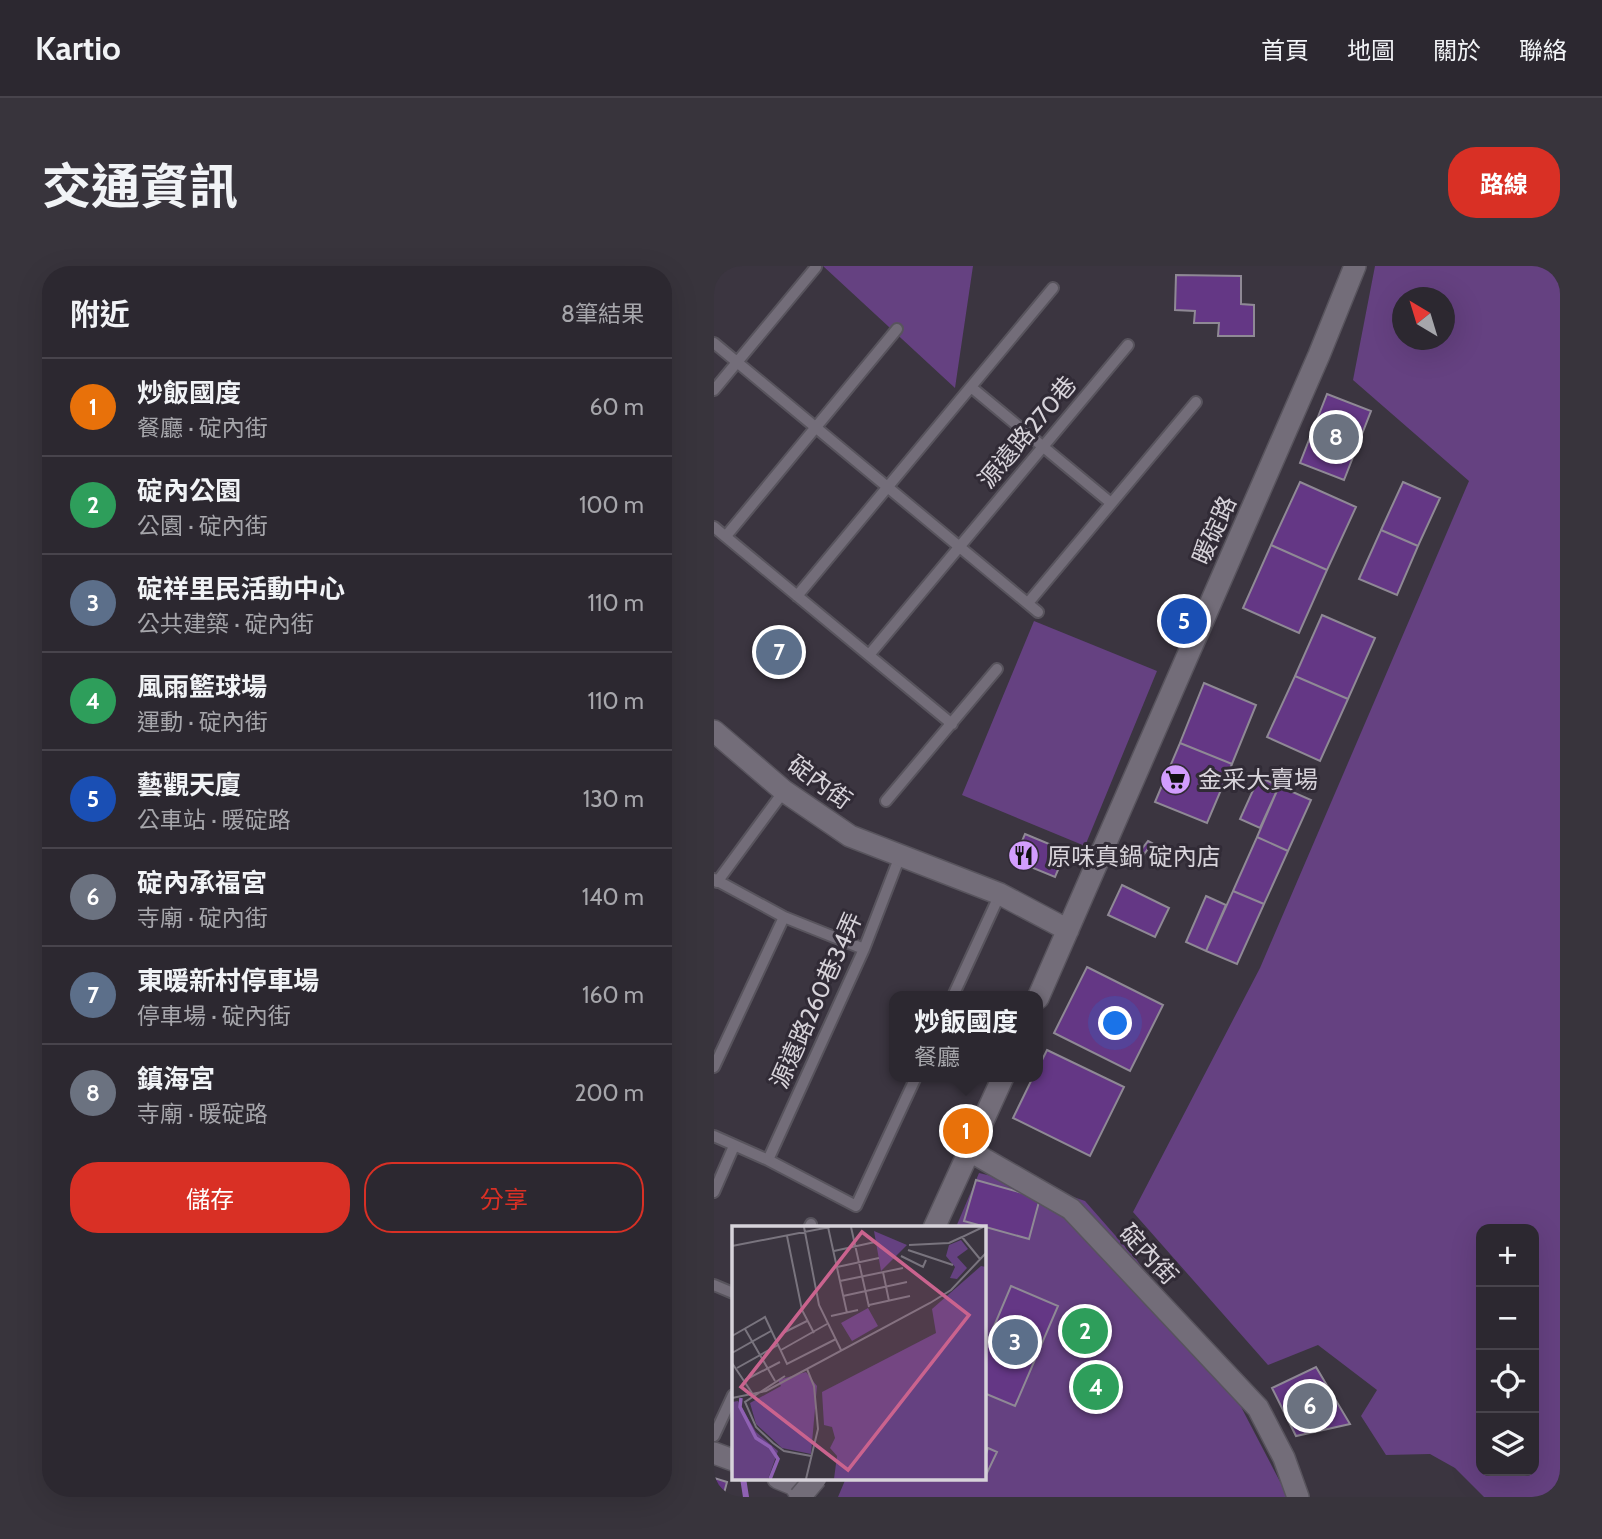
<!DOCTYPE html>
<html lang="zh-TW">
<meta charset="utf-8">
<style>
:root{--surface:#2c2830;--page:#38343c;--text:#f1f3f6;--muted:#a6a6ab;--line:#48444c;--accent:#d93025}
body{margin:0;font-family:Cabin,"Noto Sans TC",sans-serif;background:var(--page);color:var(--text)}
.controls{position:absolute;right:21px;bottom:21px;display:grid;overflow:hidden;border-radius:14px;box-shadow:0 7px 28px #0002}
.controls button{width:63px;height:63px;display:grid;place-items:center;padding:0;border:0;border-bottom:2px solid var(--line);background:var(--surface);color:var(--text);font:35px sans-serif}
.compass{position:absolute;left:678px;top:21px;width:63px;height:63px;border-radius:50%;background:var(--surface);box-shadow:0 7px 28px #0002;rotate:322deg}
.you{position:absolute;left:402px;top:758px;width:24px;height:24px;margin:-18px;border:5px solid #fff;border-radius:50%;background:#1a73e8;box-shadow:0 0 0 10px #1a73e833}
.badge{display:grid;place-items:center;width:46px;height:46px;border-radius:50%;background:var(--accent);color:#fff;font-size:23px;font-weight:700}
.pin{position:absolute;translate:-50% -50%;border:4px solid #fff;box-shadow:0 2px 7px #0006}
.popup{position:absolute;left:175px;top:725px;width:154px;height:91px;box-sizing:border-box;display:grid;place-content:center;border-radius:14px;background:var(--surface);filter:drop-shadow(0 2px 5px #0005);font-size:23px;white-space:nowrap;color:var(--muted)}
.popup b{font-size:26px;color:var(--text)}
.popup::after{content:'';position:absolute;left:50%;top:100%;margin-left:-14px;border:14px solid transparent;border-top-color:var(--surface)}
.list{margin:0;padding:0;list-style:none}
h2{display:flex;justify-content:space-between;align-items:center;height:91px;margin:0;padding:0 28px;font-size:30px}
h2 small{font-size:23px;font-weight:400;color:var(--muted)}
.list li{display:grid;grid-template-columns:46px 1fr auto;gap:21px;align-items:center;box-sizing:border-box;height:98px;padding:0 28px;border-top:2px solid var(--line)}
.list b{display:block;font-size:26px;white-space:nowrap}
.list p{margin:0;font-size:23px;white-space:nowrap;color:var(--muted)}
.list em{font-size:23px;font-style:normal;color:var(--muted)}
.actions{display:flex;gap:14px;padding:21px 28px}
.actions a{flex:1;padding:16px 0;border:2px solid var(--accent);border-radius:28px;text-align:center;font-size:24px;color:var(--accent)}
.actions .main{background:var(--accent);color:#fff}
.icon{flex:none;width:38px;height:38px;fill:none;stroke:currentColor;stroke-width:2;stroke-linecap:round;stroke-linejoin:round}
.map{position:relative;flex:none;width:846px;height:1231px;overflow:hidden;border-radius:28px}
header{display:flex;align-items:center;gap:42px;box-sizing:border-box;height:98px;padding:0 35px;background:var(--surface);border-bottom:2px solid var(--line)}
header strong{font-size:33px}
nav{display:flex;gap:38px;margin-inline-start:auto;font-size:24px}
.intro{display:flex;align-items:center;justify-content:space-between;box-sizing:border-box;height:168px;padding:0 42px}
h1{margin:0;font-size:49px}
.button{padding:18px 32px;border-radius:28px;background:var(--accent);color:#fff;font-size:24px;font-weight:700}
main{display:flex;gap:42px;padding:0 42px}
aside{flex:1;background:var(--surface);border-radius:28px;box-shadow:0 7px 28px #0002}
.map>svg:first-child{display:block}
.green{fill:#654181;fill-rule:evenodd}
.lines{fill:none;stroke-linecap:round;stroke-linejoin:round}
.stream{stroke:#8f61b3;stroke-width:6}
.building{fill:#643785;stroke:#8f8995;stroke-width:2}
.service-casing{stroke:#58545d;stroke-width:14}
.minor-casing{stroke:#58545d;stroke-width:24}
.service{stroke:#736d79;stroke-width:10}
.minor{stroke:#736d79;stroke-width:21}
.minor-bridge-casing{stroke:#58545d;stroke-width:24;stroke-linecap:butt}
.minor-bridge{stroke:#736d79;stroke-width:21}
.labels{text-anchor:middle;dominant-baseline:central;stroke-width:6;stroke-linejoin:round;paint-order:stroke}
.street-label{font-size:24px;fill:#d7d3da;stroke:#312b36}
.poi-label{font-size:24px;fill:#d7d3da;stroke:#312b36;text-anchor:start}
.inset-river{fill:none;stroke:#8f61b3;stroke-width:3.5}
.inset-road{fill:none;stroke:#79747e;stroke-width:2}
.view{fill:#ca638e;fill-opacity:0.15;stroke:#ca638e;stroke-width:3.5}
.inset-edge{fill:none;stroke:#d7d3da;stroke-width:3.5}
</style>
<header>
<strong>Kartio</strong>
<nav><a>首頁</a><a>地圖</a><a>關於</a><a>聯絡</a></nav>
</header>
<div class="intro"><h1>交通資訊</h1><a class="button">路線</a></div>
<main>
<aside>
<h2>附近<small>8筆結果</small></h2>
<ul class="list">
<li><span class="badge" style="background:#e8710a">1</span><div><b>炒飯國度</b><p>餐廳 · 碇內街</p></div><em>60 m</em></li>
<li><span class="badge" style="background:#2e9e5b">2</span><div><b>碇內公園</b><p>公園 · 碇內街</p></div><em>100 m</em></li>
<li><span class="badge" style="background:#5c6f8a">3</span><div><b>碇祥里民活動中心</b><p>公共建築 · 碇內街</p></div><em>110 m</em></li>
<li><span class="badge" style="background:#2e9e5b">4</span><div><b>風雨籃球場</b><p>運動 · 碇內街</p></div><em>110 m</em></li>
<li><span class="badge" style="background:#1a4fb4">5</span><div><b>藝觀天廈</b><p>公車站 · 暖碇路</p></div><em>130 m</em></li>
<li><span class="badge" style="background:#6b7280">6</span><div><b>碇內承福宮</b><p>寺廟 · 碇內街</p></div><em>140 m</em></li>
<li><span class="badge" style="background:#5c6f8a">7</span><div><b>東暖新村停車場</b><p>停車場 · 碇內街</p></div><em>160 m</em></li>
<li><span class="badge" style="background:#6b7280">8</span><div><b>鎮海宮</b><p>寺廟 · 暖碇路</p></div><em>200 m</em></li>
</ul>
<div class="actions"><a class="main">儲存</a><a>分享</a></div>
</aside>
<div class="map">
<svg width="846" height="1231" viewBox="0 0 846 1231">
<rect width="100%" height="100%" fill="#3b3540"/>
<path class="green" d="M109 0H259L241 122Z
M661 0H846V1231H770L741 1202 716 1188 672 1189 647 1150 663 1124 604 1079 554 1099 419 946 546 702 755 215 639 114ZM688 32H730V74H688ZM820 963V1205H767V963Z
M320 355 443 405 371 580 248 529Z
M265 907 345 926 371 935 422 993 525 1137 574 1231H124L132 1212H270V962L242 961Z"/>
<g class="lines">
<path class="stream" d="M29 1212 32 1231"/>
</g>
<path class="building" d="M462 9 527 10V38L540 39V70H504L505 57H480L481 45 461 44Z
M613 128 657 145 630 214 586 197Z
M586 216 642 241 613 304 557 279Z
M689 216 726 232 704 280 667 264Z
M667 264 704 280 683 329 645 313Z
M557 279 613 304 585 367 529 342Z
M608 349 661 372 634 433 581 410Z
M581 410 634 433 606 495 553 471Z
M490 417 542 439 518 498 466 477Z
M466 477 518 498 493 557 441 536Z
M545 511 565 520 546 562 526 553Z
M565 520 597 534 574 585 543 571Z
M311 568 352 585 341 611 300 594Z
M543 571 574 585 550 638 519 625Z
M434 575 438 577 428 591 424 588Z
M408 619 455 642 441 671 394 649Z
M519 625 550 638 523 698 492 685Z
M492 630 512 639 492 685 472 676Z
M373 701 449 739 416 805 340 767Z
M333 784 410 821 376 890 299 852 319 811H324V802Z
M262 914 326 932 315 973 250 955Z
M297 1020 344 1040 301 1140 270 1127V1084Z
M602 1101 636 1158 582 1170 558 1122Z
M274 1182 283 1186 272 1209 270 1208V1194Z
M0 1212 13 1216 9 1231H0Z"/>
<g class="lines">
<defs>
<path id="service" d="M0 77 324 346
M257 121 397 237
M0 124 102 1
M0 261 238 458
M12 270 183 63
M83 330 339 22
M314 337 482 136
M155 389 414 79
M172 535 283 403
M0 613 70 651 150 683
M3 616 70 525
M239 730 286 628
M0 801 70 651
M0 870 54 894 142 940 202 811
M54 894 150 683 186 590
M0 926 20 880
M95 962 97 958
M0 1019 19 1027
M0 1170 19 1129"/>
<path id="minor" d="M0 465 70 525 136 570 286 628 354 664
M324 732 605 89 641 0
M256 885 357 943 544 1142 570 1192 584 1231
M220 962 289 811
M0 1187 19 1194
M64 1212 81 1219 88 1231"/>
</defs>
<use href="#service" class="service-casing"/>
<use href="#minor" class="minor-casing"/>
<use href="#service" class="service"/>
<use href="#minor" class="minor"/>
<defs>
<path id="minor-bridge" d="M86 1231 102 1212"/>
</defs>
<use href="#minor-bridge" class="minor-bridge-casing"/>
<use href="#minor-bridge" class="minor-bridge"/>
</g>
<defs>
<symbol id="supermarket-disc" viewBox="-11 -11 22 22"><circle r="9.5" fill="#d29dfd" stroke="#312b36"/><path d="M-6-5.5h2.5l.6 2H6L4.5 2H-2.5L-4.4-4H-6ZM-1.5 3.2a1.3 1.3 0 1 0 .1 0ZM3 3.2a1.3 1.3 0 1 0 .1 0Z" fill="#111"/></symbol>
<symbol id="restaurant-disc" viewBox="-11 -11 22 22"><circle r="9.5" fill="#d29dfd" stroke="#312b36"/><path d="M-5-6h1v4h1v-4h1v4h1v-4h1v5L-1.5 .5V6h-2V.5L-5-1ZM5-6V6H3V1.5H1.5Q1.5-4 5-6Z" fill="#111"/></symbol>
</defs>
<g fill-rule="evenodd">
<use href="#supermarket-disc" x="444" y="496" width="35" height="35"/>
<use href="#restaurant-disc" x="292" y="572" width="35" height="35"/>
</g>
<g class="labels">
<g class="street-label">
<text transform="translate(313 166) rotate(-50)">源遠路270巷</text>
<text transform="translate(500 264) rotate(-66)">暖碇路</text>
<text transform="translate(106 516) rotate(36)">碇內街</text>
<text transform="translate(102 734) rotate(-66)">源遠路260巷34弄</text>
<text transform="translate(435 988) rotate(47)">碇內街</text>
</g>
<g class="poi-label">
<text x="484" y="513">金采大賣場</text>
<text x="333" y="590">原味真鍋 碇內店</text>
</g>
</g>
<g transform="translate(18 960)">
<rect width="254" height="254" fill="#3b3540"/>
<path d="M142 5 175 19 149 45ZM229 14 236 23 225 31 235 42 225 53 218 52 223 41 214 30 217 19ZM249 40 254 41V253H102L105 230 98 222 103 212 100 201 92 199 90 166 204 107 200 83ZM136 82 146 100 120 115 109 97ZM74 146 85 160 79 228 50 222 24 198 18 177 49 160 46 154ZM6 175 24 206 46 225 36 253H0V176Z" fill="#654181"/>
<path class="inset-river" d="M9 172 8 181 24 212 38 221 46 233 38 253"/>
<path class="inset-road" d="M72 1 87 79 109 124M96 1 115 87M119 1 137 81M55 10 70 84 82 107M177 19 217 17 230 11M0 20 98 1M176 24 221 39M102 25 143 16M169 30 191 41 194 34M248 33 230 11 251 1M105 41 147 32M151 46 157 75M108 55 171 42M111 70 175 56M137 79 178 70M99 90 126 84M13 103 43 155M51 107 75 95M0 110 33 91 55 138 104 113M49 124 95 98M0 127 39 105M0 137 20 167M5 142 46 119M53 150 13 176 24 201 41 217 52 225 79 230M13 154 48 136M0 172 34 165 198 77 219 64 254 27M74 253 86 203 82 160 75 143"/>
<path class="view" d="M130 6 237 89 116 244 9 161Z"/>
<rect width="254" height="254" class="inset-edge"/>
</g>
</svg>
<div class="controls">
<button>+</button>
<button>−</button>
<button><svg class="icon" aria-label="locate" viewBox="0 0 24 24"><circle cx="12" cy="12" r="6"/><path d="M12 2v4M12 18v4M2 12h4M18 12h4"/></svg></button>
<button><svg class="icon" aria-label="layers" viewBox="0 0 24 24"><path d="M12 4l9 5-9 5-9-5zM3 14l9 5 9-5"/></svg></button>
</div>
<svg class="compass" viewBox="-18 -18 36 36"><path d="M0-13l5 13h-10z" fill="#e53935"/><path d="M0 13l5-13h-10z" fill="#a6a6ab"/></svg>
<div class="you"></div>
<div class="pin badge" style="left:252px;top:865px;background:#e8710a">1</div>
<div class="popup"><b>炒飯國度</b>餐廳</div>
<div class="pin badge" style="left:371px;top:1065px;background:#2e9e5b">2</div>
<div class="pin badge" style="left:301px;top:1076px;background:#5c6f8a">3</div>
<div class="pin badge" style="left:382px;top:1121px;background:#2e9e5b">4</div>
<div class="pin badge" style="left:470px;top:355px;background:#1a4fb4">5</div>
<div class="pin badge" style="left:596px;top:1140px;background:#6b7280">6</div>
<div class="pin badge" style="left:65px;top:386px;background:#5c6f8a">7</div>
<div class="pin badge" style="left:622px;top:171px;background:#6b7280">8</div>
</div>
</main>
